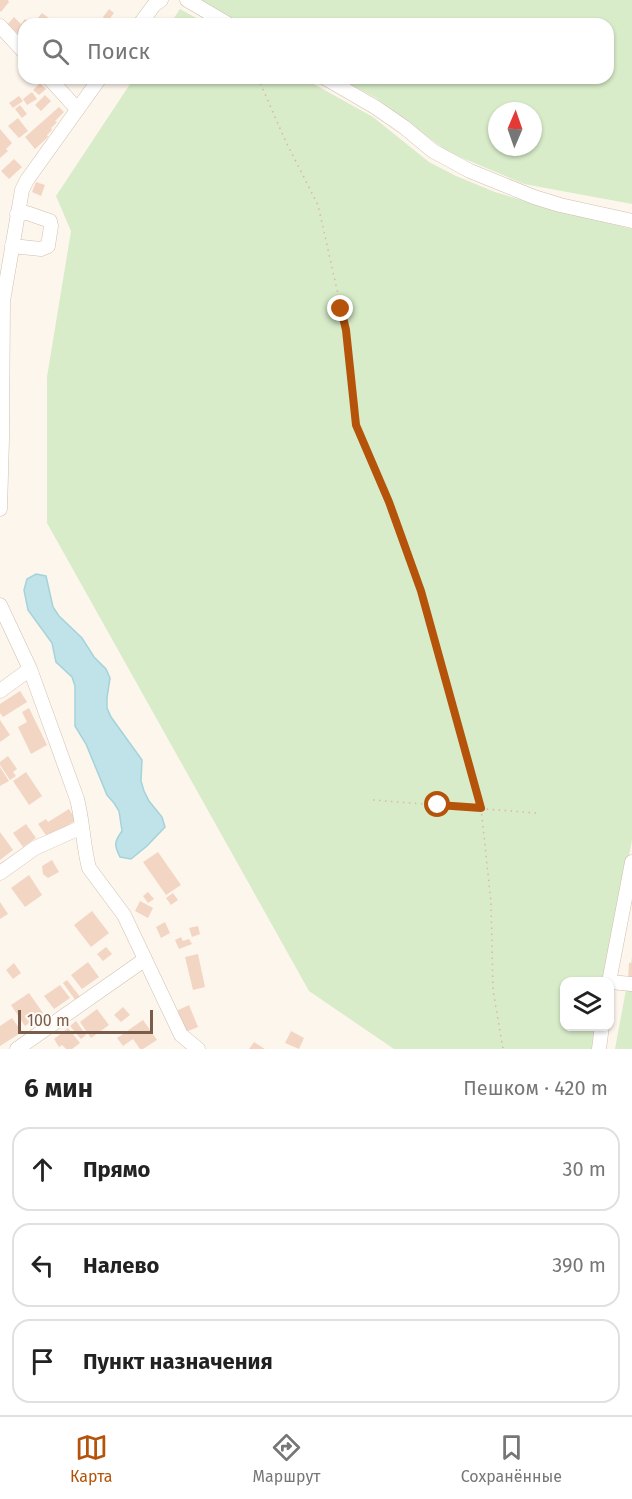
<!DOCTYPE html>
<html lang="ru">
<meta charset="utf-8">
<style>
:root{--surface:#fff;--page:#f2f2f2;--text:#222;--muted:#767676;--line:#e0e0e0;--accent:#b45309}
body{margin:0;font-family:"Fira Sans",sans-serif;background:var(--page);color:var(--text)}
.controls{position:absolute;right:18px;bottom:18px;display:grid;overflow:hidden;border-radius:12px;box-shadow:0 2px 4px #0004}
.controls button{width:54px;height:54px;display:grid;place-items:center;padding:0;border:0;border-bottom:2px solid var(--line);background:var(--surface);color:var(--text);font:30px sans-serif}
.compass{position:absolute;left:488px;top:102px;width:54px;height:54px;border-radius:50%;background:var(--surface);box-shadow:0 2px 4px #0004;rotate:2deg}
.scale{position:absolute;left:18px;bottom:15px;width:135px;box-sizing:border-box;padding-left:6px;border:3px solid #7a5c4d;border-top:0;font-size:16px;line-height:21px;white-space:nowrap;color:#7a5c4d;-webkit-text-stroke:4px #fffaf3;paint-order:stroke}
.stop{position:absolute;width:18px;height:18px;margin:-14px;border:4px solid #b45309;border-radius:50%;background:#fff}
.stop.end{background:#b45309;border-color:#fff;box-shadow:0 2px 6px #0008}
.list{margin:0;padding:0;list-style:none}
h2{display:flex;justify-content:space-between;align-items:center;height:78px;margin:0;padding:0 24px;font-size:26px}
h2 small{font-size:20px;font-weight:400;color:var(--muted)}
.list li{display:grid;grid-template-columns:39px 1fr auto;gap:18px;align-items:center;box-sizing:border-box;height:84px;margin:0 12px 12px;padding:0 12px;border:2px solid var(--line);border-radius:18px}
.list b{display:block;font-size:22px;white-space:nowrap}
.list em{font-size:20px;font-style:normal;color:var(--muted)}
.icon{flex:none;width:33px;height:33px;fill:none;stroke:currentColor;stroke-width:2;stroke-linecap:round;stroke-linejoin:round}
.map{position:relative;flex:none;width:632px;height:1049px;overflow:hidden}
.search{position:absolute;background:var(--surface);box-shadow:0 2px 4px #0004;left:18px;right:18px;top:18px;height:66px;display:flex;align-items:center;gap:15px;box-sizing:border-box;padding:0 21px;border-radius:18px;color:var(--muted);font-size:22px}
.sheet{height:366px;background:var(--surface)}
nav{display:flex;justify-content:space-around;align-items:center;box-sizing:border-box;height:84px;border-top:2px solid var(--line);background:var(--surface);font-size:16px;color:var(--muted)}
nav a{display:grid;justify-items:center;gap:3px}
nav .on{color:var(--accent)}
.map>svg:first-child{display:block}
.green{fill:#d8ecc9;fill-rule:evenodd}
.water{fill:#bfe3e8;stroke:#a5d3da;stroke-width:1.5}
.building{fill:#f3d5c3}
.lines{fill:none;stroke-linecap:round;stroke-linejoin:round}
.minor-casing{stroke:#d1beb0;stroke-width:15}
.path{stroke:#d9b8a5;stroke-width:1.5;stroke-dasharray:1.5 4.5;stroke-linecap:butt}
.minor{stroke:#fff;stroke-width:14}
.route{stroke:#b45309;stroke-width:8}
</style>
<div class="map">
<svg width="632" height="1049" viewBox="0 0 632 1049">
<rect width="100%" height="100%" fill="#fdf6ec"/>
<path class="green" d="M195 0H632V204L524 184 448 152 376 98 339 78H608V24H239ZM497 111H533V147H497Z
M180 9 207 24H170Z
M134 78H303L373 117 429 162 456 176 495 192 558 211 632 229V840L606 981 564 982V1026L597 1027 593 1049H394L309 991 47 523V377L71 231 56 196Z
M632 957V1049H615Z"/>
<path class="water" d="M36 574 46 576 53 607 59 616 82 638 94 657 106 669 110 678 107 698V708L111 717 142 760 141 781 144 791 149 801 162 817 165 827 147 846 131 859 120 857C114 845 114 842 122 831L119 811 114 803 107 795 86 744 75 726V686L72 677 56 662 52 643 28 610 24 590 27 579Z"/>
<path class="building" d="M0 0H8L9 2 1 12 0 11Z
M109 9 114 13 108 21 103 17Z
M42 13 53 21 50 24H33Z
M14 17 21 24 25 19 29 22 27 24H24V28L18 34 7 25Z
M40 83 46 89 39 95 33 90Z
M32 92 37 99 27 105 23 99Z
M45 95 51 101 41 111 35 105Z
M19 96 23 101 13 108 9 103Z
M20 105 27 114 22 118 15 109Z
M59 107 64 112 55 121 57 122 51 128 52 130 47 135 48 137 35 149 25 137Z
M18 118 28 131 19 138 8 126Z
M0 129 12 143 6 149 8 151 0 158Z
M14 159 22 167 9 179 1 171Z
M36 182 45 185 41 196 32 192Z
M20 691 27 702 3 717 0 713V704Z
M29 708 47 745 31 754 18 727 27 722 22 712Z
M0 720 10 735 0 742Z
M8 756 17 769 13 772 16 776 10 780 0 765V762Z
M0 767 9 781 0 786Z
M26 772 42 796 29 805 13 781Z
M69 809 76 820 48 838 38 824 46 819 48 822Z
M26 824 36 838 23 847 13 833Z
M0 832 13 850 0 860Z
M158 852 181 885 166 895 143 862Z
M52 860 59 872 48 878 43 874 42 866Z
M29 875 42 895 25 907 11 888Z
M148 892 154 899 148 903 143 896Z
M173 893 178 900 171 905 166 898Z
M140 901 153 908 148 918 135 911Z
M0 902 8 914 0 919Z
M92 911 109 933 91 947 74 925Z
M165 922 170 933 161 938 156 927Z
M198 926 200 934 192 937 189 928Z
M181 937 183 941 189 939 192 944 179 949 175 940Z
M106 947 112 954 103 961 97 954Z
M198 954 205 987 193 990 185 957Z
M88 962 99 977 82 989 71 975Z
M14 963 21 973 13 979 6 970Z
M629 963H632V981H628Z
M67 980 81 998 76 1001 63 983Z
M60 985 70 998 54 1009 44 996Z
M29 993 43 1013 25 1026 11 1005Z
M189 1005 198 1027 183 1033 174 1012Z
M123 1007 130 1015 121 1022 114 1015Z
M97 1009 109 1025 91 1038 80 1022Z
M12 1018 22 1032 0 1046V1026Z
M143 1020 157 1040 143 1049H140L133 1039 123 1046 117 1038Z
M76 1021 86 1035 81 1039 70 1026Z
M68 1028 80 1043 72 1049H66L62 1045 59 1047 54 1039Z
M291 1031 304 1038 299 1049 285 1043Z
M254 1042 265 1049H249Z"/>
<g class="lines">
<defs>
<path id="minor" d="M187 0 228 24
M140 24 154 5 161 0
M0 26 24 52
M49 78 77 109
M325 78 375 107 404 127 433 151 470 171 534 197 560 205 632 221
M12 246 41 249 48 246 51 226 50 221 27 213 17 214
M0 509 2 439 3 301 22 190 27 180 100 78
M0 605 30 669 77 799C83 822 83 845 89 868L124 915 181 1035 198 1049
M0 691 30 669
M0 873 35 848 82 827
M609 982 632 862
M610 982 632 984
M17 1049 144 960
M599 1049 602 1026"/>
</defs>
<use href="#minor" class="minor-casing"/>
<path class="path" d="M258 78 286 142 318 205 346 330 355 425 389 502 421 591 481 808 491 902 493 990 503 1049
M373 800 536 813"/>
<use href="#minor" class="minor"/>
</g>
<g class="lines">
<path class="route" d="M341 309 346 330 356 425 389 502 421 591 481 808 438 805"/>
</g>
</svg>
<div class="controls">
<button><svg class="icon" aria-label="layers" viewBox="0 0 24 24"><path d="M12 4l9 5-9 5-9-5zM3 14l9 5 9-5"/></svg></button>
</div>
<svg class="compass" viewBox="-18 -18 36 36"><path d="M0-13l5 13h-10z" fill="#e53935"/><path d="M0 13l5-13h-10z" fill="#767676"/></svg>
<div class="scale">100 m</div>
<div class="stop" style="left:438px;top:805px"></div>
<div class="stop end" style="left:341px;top:309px"></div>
<div class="search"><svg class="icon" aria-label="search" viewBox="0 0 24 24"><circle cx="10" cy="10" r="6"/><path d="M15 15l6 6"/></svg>Поиск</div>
</div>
<section class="sheet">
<h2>6 мин<small>Пешком · 420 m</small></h2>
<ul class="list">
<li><svg class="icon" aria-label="ahead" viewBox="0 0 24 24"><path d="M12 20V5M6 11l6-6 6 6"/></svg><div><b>Прямо</b></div><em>30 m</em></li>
<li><svg class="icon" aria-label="left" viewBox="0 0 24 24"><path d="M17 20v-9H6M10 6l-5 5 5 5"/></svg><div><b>Налево</b></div><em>390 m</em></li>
<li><svg class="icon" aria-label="arrive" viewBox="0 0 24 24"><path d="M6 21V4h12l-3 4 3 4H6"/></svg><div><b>Пункт назначения</b></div></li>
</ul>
</section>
<nav>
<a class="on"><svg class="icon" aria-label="map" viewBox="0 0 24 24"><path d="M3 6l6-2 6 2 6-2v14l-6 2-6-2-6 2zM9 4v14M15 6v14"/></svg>Карта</a>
<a><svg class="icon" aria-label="directions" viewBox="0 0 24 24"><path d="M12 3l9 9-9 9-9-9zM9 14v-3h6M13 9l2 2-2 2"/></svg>Маршрут</a>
<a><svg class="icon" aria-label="saved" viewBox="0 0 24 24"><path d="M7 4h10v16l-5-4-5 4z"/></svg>Сохранённые</a>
</nav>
